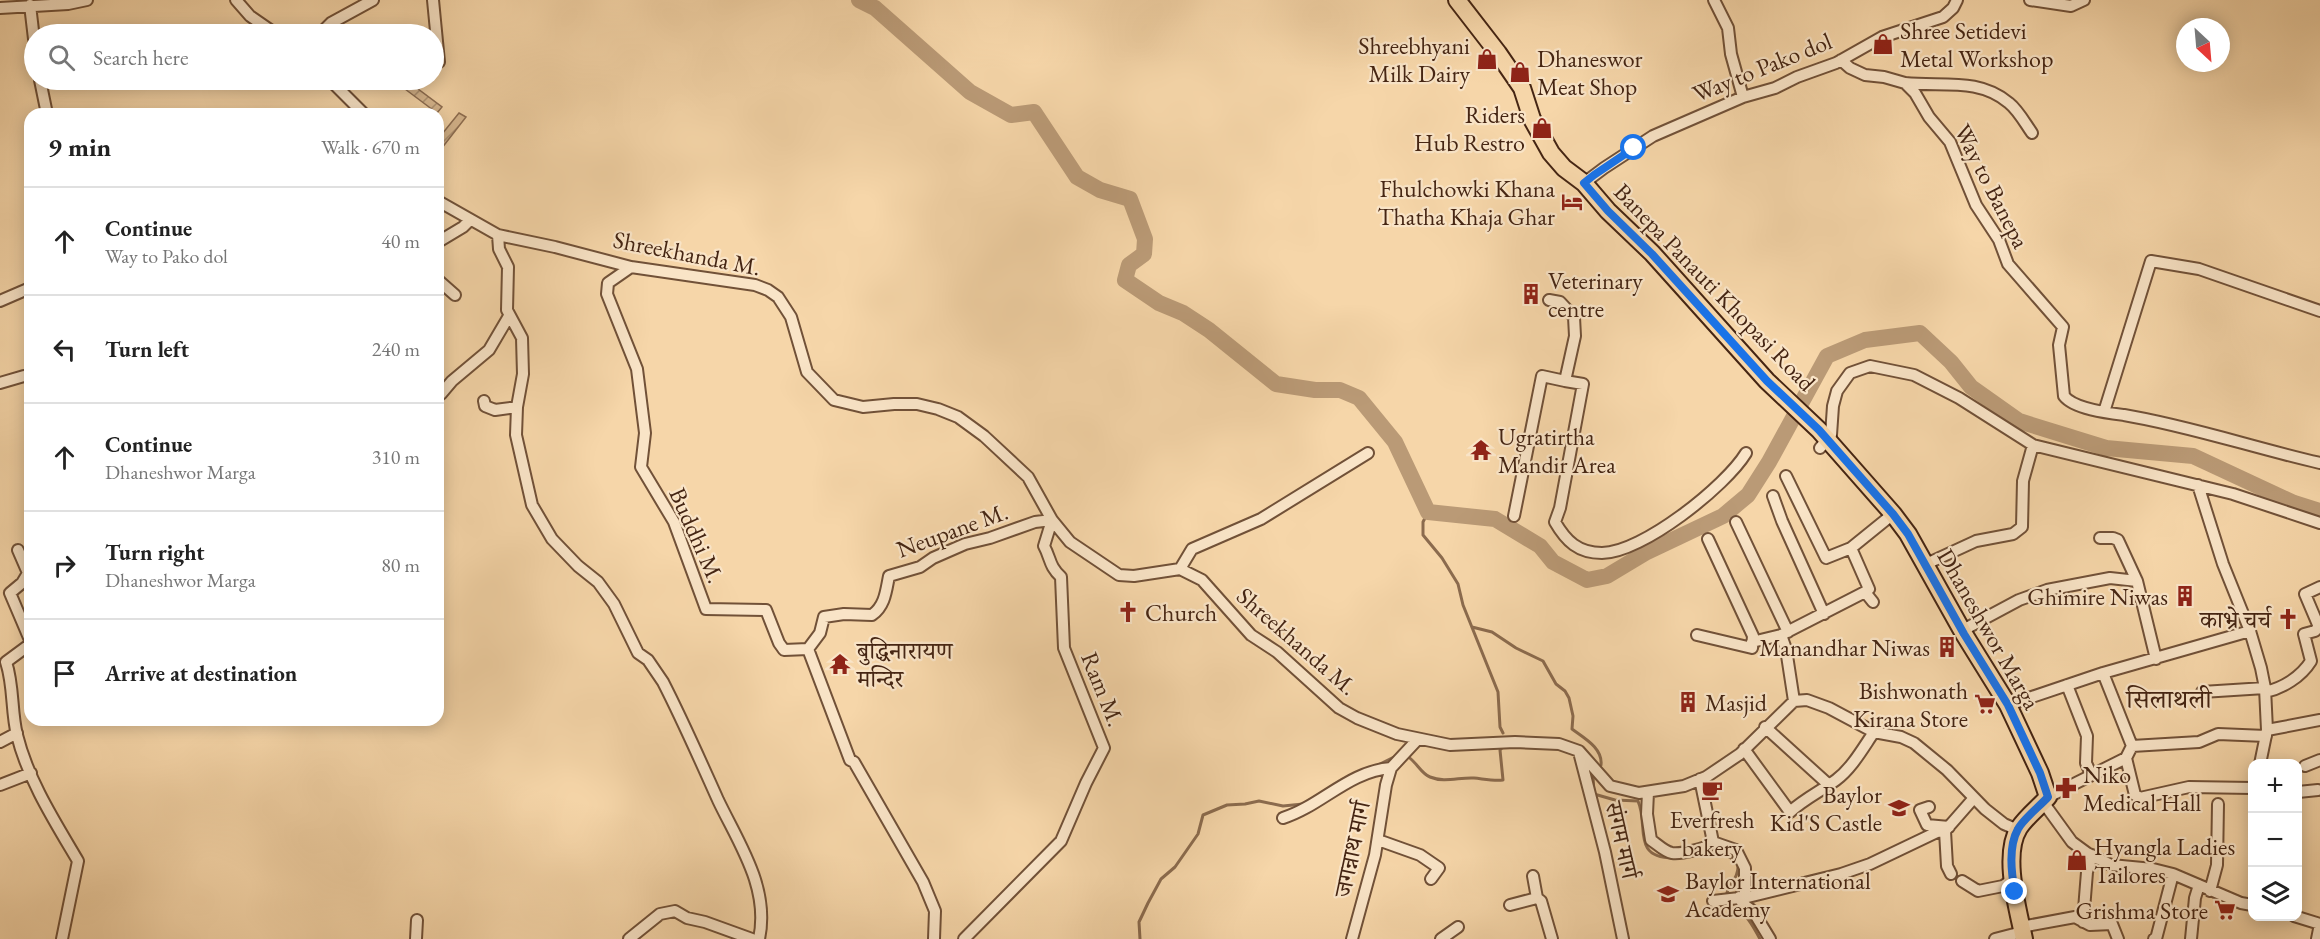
<!DOCTYPE html>
<meta charset="utf-8">
<style>
:root{--surface:#fff;--page:#f6f6f6;--text:#222;--muted:#767676;--line:#e0e0e0}
body{margin:0;font-family:"EB Garamond","Noto Serif Devanagari",serif;background:var(--page);color:var(--text)}
.controls{position:absolute;right:18px;bottom:18px;display:grid;overflow:hidden;border-radius:12px;box-shadow:0 3px 15px #0003}
.controls button{width:54px;height:54px;display:grid;place-items:center;padding:0;border:0;border-bottom:2px solid var(--line);background:var(--surface);color:var(--text);font:30px sans-serif}
.compass{position:absolute;left:2176px;top:18px;width:54px;height:54px;border-radius:50%;background:var(--surface);box-shadow:0 3px 15px #0003;rotate:154deg}
.stop{position:absolute;width:18px;height:18px;margin:-14px;border:4px solid #1a73e8;border-radius:50%;background:#fff}
.stop.end{background:#1a73e8;border-color:#fff;box-shadow:0 2px 6px #0008}
.list{margin:0;padding:0;list-style:none}
h2{display:flex;justify-content:space-between;align-items:center;height:78px;margin:0;padding:0 24px;font-size:26px}
h2 small{font-size:20px;font-weight:400;color:var(--muted)}
.list li{display:grid;grid-template-columns:39px 1fr auto;gap:18px;align-items:center;box-sizing:border-box;height:108px;padding:0 24px;border-top:2px solid var(--line)}
.list b{display:block;font-size:22px;white-space:nowrap}
.list p{margin:0;font-size:20px;white-space:nowrap;color:var(--muted)}
.list em{font-size:20px;font-style:normal;color:var(--muted)}
.icon{flex:none;width:33px;height:33px;fill:none;stroke:currentColor;stroke-width:2;stroke-linecap:round;stroke-linejoin:round}
.map{position:relative;flex:none;width:2320px;height:939px;overflow:hidden}
.search{position:absolute;background:var(--surface);box-shadow:0 3px 15px #0003;left:24px;top:24px;width:420px;height:66px;display:flex;align-items:center;gap:15px;box-sizing:border-box;padding:0 21px;border-radius:33px;color:var(--muted);font-size:22px}
.panel{position:absolute;background:var(--surface);box-shadow:0 3px 15px #0003;left:24px;top:108px;width:420px;height:618px;border-radius:18px}
.map>svg:first-child{display:block}
.garden{fill:url(#garden-furrows);stroke:#8e6e52;stroke-width:1.5}
.lines{fill:none;stroke-linecap:round;stroke-linejoin:round}
.stream{stroke:#8b6b4e;stroke-width:3}
.river{stroke:#ba9a76;stroke-width:16}
.minor-casing{stroke:#715138;stroke-width:14}
.primary-casing{stroke:#452513;stroke-width:20}
.minor{stroke:#f9e4c7;stroke-width:10}
.primary{stroke:#f6d6a9;stroke-width:16}
.route{stroke:#1a73e8;stroke-width:8}
.labels{text-anchor:middle;dominant-baseline:central;stroke-width:4.5;stroke-linejoin:round;paint-order:stroke}
.poi-label{font-size:24px;fill:#452513;stroke:#f9e4c7;text-anchor:start}
.street-label{font-size:24px;fill:#452513;stroke:#f9e4c7}
.neighbourhood-label{font-size:26px;fill:#452513;stroke:#f9e4c7}
</style>
<div class="map">
<svg width="2320" height="939" viewBox="0 0 2320 939">
<defs>
<pattern id="garden-furrows" width="10" height="10" patternUnits="userSpaceOnUse" patternTransform="scale(1.5)"><rect width="10" height="10" fill="#d8b890"/><path d="M-1 1l2-2M0 10L10 0M9 11l2-2" fill="none" stroke="#b19574"/></pattern>
</defs>
<rect width="100%" height="100%" fill="#f6d6a9"/>
<filter id="stains"><feTurbulence type="fractalNoise" baseFrequency=".00333" numOctaves="4"/><feColorMatrix values="0 0 0 0 .2 0 0 0 0 .09 0 0 0 0 .02 0 0 0 .5 -.17"/></filter>
<radialGradient id="worn" r=".72"><stop offset=".6" stop-color="#630" stop-opacity="0"/><stop offset="1" stop-color="#630" stop-opacity=".3"/></radialGradient>
<path class="garden" d="M400 80H406L442 107 437 113 397 83Z
M459 113 466 117 438 153V139Z"/>
<g class="lines">
<path class="stream" d="M1428 512 1423 522V535L1442 558 1458 584 1463 605 1498 692 1500 727 1503 733
M1472 627 1492 632 1516 648 1543 661 1556 684 1565 691 1569 698 1573 716 1572 729C1584 738 1603 748 1601 765
M1405 755C1416 760 1420 773 1430 777 1444 783 1460 777 1474 778 1484 779 1493 781 1503 780L1500 750 1503 747
M1378 765 1396 756
M1593 774 1594 794 1615 800 1638 801C1649 825 1631 858 1673 858
M1703 852C1716 852 1730 853 1738 865 1739 879 1727 885 1726 897
M1727 903 1728 908C1746 909 1752 925 1760 939
M1140 939 1139 922 1148 903 1161 879 1175 867 1198 834 1203 815 1227 805 1245 804 1259 801 1283 806 1303 804 1334 785"/>
<path class="river" d="M859 0 875 8 970 92 1011 115 1034 112 1077 177 1100 190 1130 199 1145 239 1144 254 1129 265 1125 280 1159 303 1183 313 1209 330 1276 384 1315 390H1340L1359 398 1395 442 1428 512 1495 519 1540 546 1553 562 1587 580 1607 576 1647 552 1723 516 1748 495 1769 462 1827 356 1865 340 1920 333 1951 362 1971 387 2019 421 2106 448 2193 456 2294 503 2320 511"/>
<defs>
<path id="minor" d="M236 0 250 16 276 34
M433 0 439 62
M1714 0 1728 28 1731 54 1743 97
M2030 0 2071 6 2084 0
M30 5 34 39
M0 8 68 4 87 0
M320 34 331 23 373 0
M1841 60 1850 68 1865 75 1884 77 1905 83 1915 93 1929 117 1950 142 1976 205 1999 240 2008 264 2063 327 2059 345 2064 396C2074 409 2108 413 2124 415 2190 426 2254 448 2320 463
M40 80 47 114
M330 80 364 114
M1905 83C1941 87 1979 77 2009 103 2018 110 2025 123 2032 133
M1584 183 1604 168 1653 136 1743 97 1775 88 1797 77 1836 63 1882 37 1943 17 1953 8 1957 0
M438 201 498 235 555 247 631 267 755 285 768 290 778 297 791 317 807 372 834 400 863 407 894 404H917L938 409 958 417 984 436 1028 477 1052 520 1070 542 1119 575 1134 576 1180 569 1202 580 1251 635 1277 652 1339 708 1357 718 1397 734 1450 745 1515 742 1559 744 1579 751 1610 786 1639 793 1684 786 1706 777 1740 754 1794 701 1807 700 1829 708 1874 732 1901 737 1914 743 1947 770 1985 809 2004 824 2018 830
M498 235 499 249 508 267 507 310 522 338 523 374 517 407 516 435 532 505 552 539 578 566 598 582 614 604 638 653 648 660 663 682C683 721 700 760 718 800 739 844 770 888 759 939
M438 242 463 227 470 220
M631 267 608 283 607 294 637 369 645 433 641 467 674 522 706 609 766 610 779 643 784 650 808 649 850 760 854 762 923 882 935 911 934 939
M438 280 455 295
M1549 300 1560 302 1574 317 1575 336 1565 381 1583 384 1560 508 1555 522C1566 541 1578 553 1602 553 1642 553 1726 486 1746 453
M0 301 30 288
M0 383 24 376
M441 394 452 381 489 350 509 316
M484 401 485 406 495 410 517 407
M2104 412 2151 261 2199 269 2320 311
M1820 448 1831 435 1833 406 1837 391 1850 373 1870 366 1914 375 1959 398 2033 445 2233 494 2320 523
M1786 476 1826 558 1851 548
M2198 485 2223 564 2250 631 2261 668 2265 688 2267 730 2260 764
M1773 496 1782 521 1824 614
M1514 516 1542 376 1565 381
M1736 522 1788 632
M2100 538H2113L2118 540 2137 581
M18 550 28 573 22 583 10 593 30 640 29 645 6 662C14 686 11 711 17 735 28 780 55 822 78 861L62 939
M1924 565 1976 541 2013 534 2022 527 2023 481 2033 445
M1180 569 1192 549 1261 519 1368 453
M1865 592 1869 589 1851 548 1893 514
M1963 630 2019 600 2047 590 2110 578 2137 581 2156 659
M1697 635 1752 648 1753 636 1708 539
M1752 642 1781 635
M808 649 820 633 824 617 844 614 872 615C885 606 886 591 889 576L920 567 933 558 965 544 990 538 1035 522 1052 520 1044 546C1051 559 1049 566 1061 577L1064 648 1104 748 1086 783 1061 841 964 939
M2067 685 2087 736 2086 763 2091 774
M2202 692 2265 688
M2265 692C2283 688 2301 677 2311 661L2304 634 2315 631 2319 627 2305 594 2320 587
M1794 701 1786 649 1781 635 1865 592 1873 602
M2008 705 2103 673 2250 631
M1765 727 1829 785
M2267 730 2320 720
M0 742 17 733
M2132 746 2199 742 2218 734 2266 736
M1744 749 1790 812C1804 799 1821 791 1836 780 1852 768 1863 748 1874 732
M1579 752 1605 852 1623 939
M2126 758 2135 795 2140 798 2189 787 2252 788
M2305 766 2320 760
M1700 779 1713 842
M0 785 31 773
M1648 792 1647 814 1651 840C1657 844 1665 852 1672 853 1681 854 1707 849 1713 842
M2298 792 2318 790
M2048 797 2126 758 2132 746 2103 673
M2043 802 2072 842 2087 853 2111 865 2153 869 2173 874 2241 903 2252 905
M1929 807 1920 810 1927 825 1949 827
M1283 818C1321 806 1349 771 1391 768L1418 739
M1945 831 1947 866 1951 874
M1378 840 1420 855 1439 868 1431 879
M1713 842 1736 850 1745 868V897
M1962 881 1978 891 2003 886 2013 879
M2210 891 2217 865 2218 804
M1739 897 1743 904 1753 911 1770 939
M1537 898 1541 901 1552 939
M1713 901 1748 897 1841 874 1870 864 1937 832 1945 831 1973 799
M1510 905 1537 898 1533 876
M2294 916 2320 924
M2083 922 2087 872 2092 855
M2021 927 2075 917 2090 925 2112 924 2118 939
M416 939 417 920
M629 939 660 914 675 911 687 918 705 922 752 939
M1352 939 1375 855 1386 785 1391 768
M1441 939 1458 927
M1995 939 2022 932
M2154 939H2156L2173 874
M2191 939 2195 898 2199 885
M2317 939 2320 924"/>
<path id="primary" d="M1457 0 1498 53 1522 88 1532 119 1551 153 1564 168 1584 183 1608 211 1652 253 1767 381 1819 430 1893 514 1908 534 1964 634 2008 705 2040 773 2048 797C2039 807 2026 817 2019 828 2002 855 2018 909 2024 939"/>
</defs>
<use href="#minor" class="minor-casing"/>
<use href="#primary" class="primary-casing"/>
<use href="#minor" class="minor"/>
<use href="#primary" class="primary"/>
</g>
<g class="lines">
<path class="route" d="M1634 148 1594 175 1584 183 1608 211 1652 254 1767 381 1819 430 1893 514 1908 534 1964 634 2008 705 2040 773 2048 797C2040 806 2023 819 2018 829 2008 847 2011 872 2015 892"/>
</g>
<defs>
<symbol id="shop-bare" viewBox="-9 -9 18 18"><path d="M-5-2.5h2.3a2.7 3.5 0 0 1 5.4 0H5L5.5 6h-11ZM-1.5-2.5h3a1.5 2.3 0 0 0-3 0Z" fill="#8f2418" stroke="#f9e4c7" stroke-width="2.5" paint-order="stroke"/></symbol>
<symbol id="hotel-bare" viewBox="-9 -9 18 18"><path d="M-6-4.5h1.5V1H6V5H4.5V3h-9V5H-6ZM-4 0a1.8 1.8 0 1 1 3.6 0ZM.5 0V-2.5h3Q6-2.5 6 0Z" fill="#8f2418" stroke="#f9e4c7" stroke-width="2.5" paint-order="stroke"/></symbol>
<symbol id="building-bare" viewBox="-9 -9 18 18"><path d="M-4-6H4V6H1V3H-1V6H-4ZM-2.5-4.3h1.7v1.8h-1.7ZM.8-4.3h1.7v1.8H.8ZM-2.5-1h1.7V.8h-1.7ZM.8-1h1.7V.8H.8Z" fill="#8f2418" stroke="#f9e4c7" stroke-width="2.5" paint-order="stroke"/></symbol>
<symbol id="temple-bare" viewBox="-9 -9 18 18"><path d="M0-6L5-2H3V0L6.5 2.5H4V6H1.5V3h-3V6H-4V2.5H-6.5L-3 0V-2H-5Z" fill="#8f2418" stroke="#f9e4c7" stroke-width="2.5" paint-order="stroke"/></symbol>
<symbol id="church-bare" viewBox="-9 -9 18 18"><path d="M-1.2-6h2.4v3.5h3.3v2.4h-3.3V6h-2.4V-.1h-3.3v-2.4h3.3Z" fill="#8f2418" stroke="#f9e4c7" stroke-width="2.5" paint-order="stroke"/></symbol>
<symbol id="supermarket-bare" viewBox="-9 -9 18 18"><path d="M-6-5.5h2.5l.6 2H6L4.5 2H-2.5L-4.4-4H-6ZM-1.5 3.2a1.3 1.3 0 1 0 .1 0ZM3 3.2a1.3 1.3 0 1 0 .1 0Z" fill="#8f2418" stroke="#f9e4c7" stroke-width="2.5" paint-order="stroke"/></symbol>
<symbol id="pharmacy-bare" viewBox="-9 -9 18 18"><path d="M-2-6h4v4h4v4h-4v4h-4v-4h-4v-4h4Z" fill="#8f2418" stroke="#f9e4c7" stroke-width="2.5" paint-order="stroke"/></symbol>
<symbol id="cafe-bare" viewBox="-9 -9 18 18"><path d="M-5.5-4.5H6V0H3Q3 3.5 0 3.5H-2.5Q-5.5 3.5-5.5 0ZM3-3.2v2h1.7v-2ZM-6 4.5H4V6H-6Z" fill="#8f2418" stroke="#f9e4c7" stroke-width="2.5" paint-order="stroke"/></symbol>
<symbol id="school-bare" viewBox="-9 -9 18 18"><path d="M0-5L7-2L0 1L-7-2ZM-4 1L0 2.5L4 1V4Q0 6-4 4Z" fill="#8f2418" stroke="#f9e4c7" stroke-width="2.5" paint-order="stroke"/></symbol>
</defs>
<g fill-rule="evenodd">
<use href="#shop-bare" x="1868" y="29" width="30" height="30"/>
<use href="#shop-bare" x="1472" y="44" width="30" height="30"/>
<use href="#shop-bare" x="1505" y="57" width="30" height="30"/>
<use href="#shop-bare" x="1527" y="113" width="30" height="30"/>
<use href="#hotel-bare" x="1557" y="187" width="30" height="30"/>
<use href="#building-bare" x="1516" y="279" width="30" height="30"/>
<use href="#temple-bare" x="1466" y="435" width="30" height="30"/>
<use href="#building-bare" x="2170" y="581" width="30" height="30"/>
<use href="#church-bare" x="1113" y="597" width="30" height="30"/>
<use href="#church-bare" x="2273" y="604" width="30" height="30"/>
<use href="#building-bare" x="1932" y="632" width="30" height="30"/>
<use href="#temple-bare" x="825" y="649" width="30" height="30"/>
<use href="#building-bare" x="1673" y="687" width="30" height="30"/>
<use href="#supermarket-bare" x="1970" y="689" width="30" height="30"/>
<use href="#pharmacy-bare" x="2051" y="773" width="30" height="30"/>
<use href="#cafe-bare" x="1697" y="775" width="30" height="30"/>
<use href="#school-bare" x="1884" y="793" width="30" height="30"/>
<use href="#shop-bare" x="2062" y="845" width="30" height="30"/>
<use href="#school-bare" x="1653" y="879" width="30" height="30"/>
<use href="#supermarket-bare" x="2210" y="895" width="30" height="30"/>
</g>
<g class="labels">
<g class="poi-label">
<text x="1900" y="30">Shree Setidevi<tspan x="1900" dy="28">Metal Workshop</tspan></text>
<text x="1470" y="45" text-anchor="end">Shreebhyani<tspan x="1470" dy="28">Milk Dairy</tspan></text>
<text x="1537" y="58">Dhaneswor<tspan x="1537" dy="28">Meat Shop</tspan></text>
<text x="1525" y="114" text-anchor="end">Riders<tspan x="1525" dy="28">Hub Restro</tspan></text>
<text x="1555" y="188" text-anchor="end">Fhulchowki Khana<tspan x="1555" dy="28">Thatha Khaja Ghar</tspan></text>
<text x="1548" y="280">Veterinary<tspan x="1548" dy="28">centre</tspan></text>
<text x="1498" y="436">Ugratirtha<tspan x="1498" dy="28">Mandir Area</tspan></text>
<text x="2168" y="596" text-anchor="end">Ghimire Niwas</text>
<text x="1145" y="612">Church</text>
<text x="2271" y="619" text-anchor="end">काभ्रे चर्च</text>
<text x="1930" y="647" text-anchor="end">Manandhar Niwas</text>
<text x="857" y="650">बुद्धिनारायण<tspan x="857" dy="28">मन्दिर</tspan></text>
<text x="1968" y="690" text-anchor="end">Bishwonath<tspan x="1968" dy="28">Kirana Store</tspan></text>
<text x="1705" y="702">Masjid</text>
<text x="2083" y="774">Niko<tspan x="2083" dy="28">Medical Hall</tspan></text>
<text x="1882" y="794" text-anchor="end">Baylor<tspan x="1882" dy="28">Kid'S Castle</tspan></text>
<text x="1712" y="819" text-anchor="middle">Everfresh<tspan x="1712" dy="28">bakery</tspan></text>
<text x="2094" y="846">Hyangla Ladies<tspan x="2094" dy="28">Tailores</tspan></text>
<text x="1685" y="880">Baylor International<tspan x="1685" dy="28">Academy</tspan></text>
<text x="2208" y="910" text-anchor="end">Grishma Store</text>
</g>
<g class="street-label">
<text transform="translate(1762 67) rotate(-22)">Way to Pako dol</text>
<text transform="translate(1992 186) rotate(63)">Way to Banepa</text>
<text transform="translate(687 253) rotate(11)">Shreekhanda M.</text>
<text transform="translate(1715 287) rotate(46)">Banepa Panauti Khopasi Road</text>
<text transform="translate(952 530) rotate(-20)">Neupane M.</text>
<text transform="translate(697 535) rotate(66)">Buddhi M.</text>
<text transform="translate(1989 629) rotate(60)">Dhaneshwor Marga</text>
<text transform="translate(1297 641) rotate(41)">Shreekhanda M.</text>
<text transform="translate(1103 689) rotate(68)">Ram M.</text>
<text transform="translate(1622 840) rotate(77)">संगम मार्ग</text>
<text transform="translate(1352 849) rotate(-78)">जगन्नाथ मार्ग</text>
</g>
<g class="neighbourhood-label">
<text x="2169" y="699">सिलाथली</text>
</g>
</g>
<rect width="100%" height="100%" filter="url(#stains)"/>
<rect width="100%" height="100%" fill="url(#worn)"/>
</svg>
<div class="controls">
<button>+</button>
<button>−</button>
<button><svg class="icon" aria-label="layers" viewBox="0 0 24 24"><path d="M12 4l9 5-9 5-9-5zM3 14l9 5 9-5"/></svg></button>
</div>
<svg class="compass" viewBox="-18 -18 36 36"><path d="M0-13l5 13h-10z" fill="#e53935"/><path d="M0 13l5-13h-10z" fill="#767676"/></svg>
<div class="stop" style="left:1634px;top:148px"></div>
<div class="stop end" style="left:2015px;top:892px"></div>
<div class="search"><svg class="icon" aria-label="search" viewBox="0 0 24 24"><circle cx="10" cy="10" r="6"/><path d="M15 15l6 6"/></svg>Search here</div>
<section class="panel">
<h2>9 min<small>Walk · 670 m</small></h2>
<ul class="list">
<li><svg class="icon" aria-label="ahead" viewBox="0 0 24 24"><path d="M12 20V5M6 11l6-6 6 6"/></svg><div><b>Continue</b><p>Way to Pako dol</p></div><em>40 m</em></li>
<li><svg class="icon" aria-label="left" viewBox="0 0 24 24"><path d="M17 20v-9H6M10 6l-5 5 5 5"/></svg><div><b>Turn left</b></div><em>240 m</em></li>
<li><svg class="icon" aria-label="ahead" viewBox="0 0 24 24"><path d="M12 20V5M6 11l6-6 6 6"/></svg><div><b>Continue</b><p>Dhaneshwor Marga</p></div><em>310 m</em></li>
<li><svg class="icon" aria-label="right" viewBox="0 0 24 24"><path d="M7 20v-9h11M14 6l5 5-5 5"/></svg><div><b>Turn right</b><p>Dhaneshwor Marga</p></div><em>80 m</em></li>
<li><svg class="icon" aria-label="arrive" viewBox="0 0 24 24"><path d="M6 21V4h12l-3 4 3 4H6"/></svg><div><b>Arrive at destination</b></div></li>
</ul>
</section>
</div>
